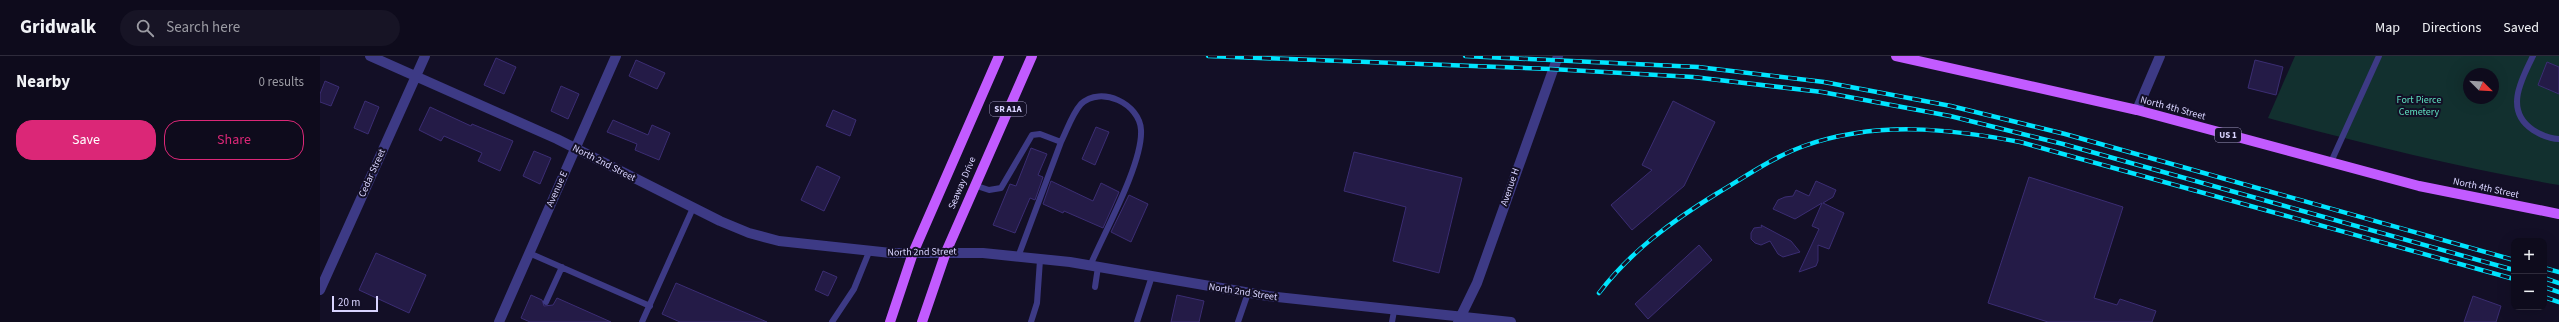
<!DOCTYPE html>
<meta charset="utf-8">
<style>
:root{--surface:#0e0b1c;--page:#171425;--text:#f1f3f6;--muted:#9b9ba3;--line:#2e2b3b;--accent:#db2777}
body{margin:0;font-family:"Source Sans 3",sans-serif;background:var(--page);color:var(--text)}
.controls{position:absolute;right:12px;bottom:12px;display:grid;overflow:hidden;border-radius:8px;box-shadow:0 4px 16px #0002}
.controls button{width:36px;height:36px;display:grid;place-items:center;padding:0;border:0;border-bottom:1px solid var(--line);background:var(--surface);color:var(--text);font:20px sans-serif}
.compass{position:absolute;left:2143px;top:12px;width:36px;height:36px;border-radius:50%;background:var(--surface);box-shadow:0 4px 16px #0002;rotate:114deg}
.scale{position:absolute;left:12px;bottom:10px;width:46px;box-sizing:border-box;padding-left:4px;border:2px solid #d9d4ff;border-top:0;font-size:11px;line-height:14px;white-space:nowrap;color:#d9d4ff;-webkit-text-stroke:3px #130f26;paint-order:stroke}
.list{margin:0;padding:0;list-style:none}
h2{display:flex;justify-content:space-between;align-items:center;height:52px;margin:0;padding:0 16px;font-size:17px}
h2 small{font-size:13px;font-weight:400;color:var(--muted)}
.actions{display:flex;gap:8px;padding:12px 16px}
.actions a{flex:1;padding:9px 0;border:1px solid var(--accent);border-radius:16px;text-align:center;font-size:14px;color:var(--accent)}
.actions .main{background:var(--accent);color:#fff}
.icon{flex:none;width:22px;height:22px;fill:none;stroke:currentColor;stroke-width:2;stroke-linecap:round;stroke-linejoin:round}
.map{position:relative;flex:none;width:2239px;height:266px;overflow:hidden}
header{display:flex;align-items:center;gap:24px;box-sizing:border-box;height:56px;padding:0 20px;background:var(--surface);border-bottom:1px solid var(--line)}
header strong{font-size:19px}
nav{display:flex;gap:22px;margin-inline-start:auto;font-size:14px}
.search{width:280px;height:36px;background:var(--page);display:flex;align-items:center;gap:10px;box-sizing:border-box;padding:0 14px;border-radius:22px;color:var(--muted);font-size:15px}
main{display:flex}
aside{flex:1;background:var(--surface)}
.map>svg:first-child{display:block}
.green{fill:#12302f;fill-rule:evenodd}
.building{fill:#241b47;stroke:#3b2d73}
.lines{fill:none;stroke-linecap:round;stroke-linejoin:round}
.service{stroke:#3d3a85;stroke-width:6}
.minor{stroke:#3d3a85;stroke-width:10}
.primary{stroke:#c25bff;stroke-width:10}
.rail-casing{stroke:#00e5ff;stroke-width:4.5}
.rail{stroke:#130f26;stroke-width:3;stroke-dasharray:9;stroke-linecap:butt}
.labels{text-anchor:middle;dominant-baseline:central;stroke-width:4;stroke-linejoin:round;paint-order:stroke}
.shield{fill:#130f26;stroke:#9e99be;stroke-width:1}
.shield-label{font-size:9px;font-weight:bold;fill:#d9d4ff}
.park-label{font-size:10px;fill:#5fe0c0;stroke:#130f26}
.street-label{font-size:10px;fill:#d9d4ff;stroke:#130f26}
</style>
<header>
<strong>Gridwalk</strong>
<div class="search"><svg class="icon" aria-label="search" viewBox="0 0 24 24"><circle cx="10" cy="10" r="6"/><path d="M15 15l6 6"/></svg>Search here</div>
<nav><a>Map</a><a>Directions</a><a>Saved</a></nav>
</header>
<main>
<aside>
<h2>Nearby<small>0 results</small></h2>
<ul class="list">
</ul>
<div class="actions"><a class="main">Save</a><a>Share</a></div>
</aside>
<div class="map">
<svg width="2239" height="266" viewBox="0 0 2239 266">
<rect width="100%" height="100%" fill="#130f26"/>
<path class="green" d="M1975 0H2239V129C2140 112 2044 88 1948 62ZM2149 18H2173V42H2149Z"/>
<path class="building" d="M176 2 196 11 184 38 164 29Z
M316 4 345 17 337 33 309 20Z
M1935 4 1963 11 1956 39 1928 32Z
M2227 6 2239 11V38L2218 29Z
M5 25 19 31 11 50 0 46V38Z
M241 30 259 38 248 63 231 55Z
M45 45 59 51 48 78 34 72Z
M1353 45 1395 66 1364 130 1312 174 1291 149 1332 114 1322 109Z
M110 51 151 70 152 68 193 85 180 115 158 105 162 97 124 80 121 85 99 74Z
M513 54 536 64 530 80 506 70Z
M293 64 328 79 332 69 350 77 339 104 315 94 317 88 287 76Z
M776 71 789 76 775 109 762 103Z
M711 92 727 98 718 119 723 121 715 144 710 142 695 177 673 169 690 128 696 130Z
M214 95 231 102 220 128 203 120Z
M1034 96 1142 122 1119 217 1073 205 1086 151 1024 135Z
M497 110 520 121 504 155 481 144Z
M1709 121 1803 151 1774 242 1797 249 1800 243 1836 255 1832 266H1728L1668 247Z
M731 125 773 145 781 127 799 136 783 172 744 155 743 157 723 148Z
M1496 125 1516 134 1513 141 1503 147 1524 157 1509 193 1498 189V205L1496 210 1479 216 1499 173 1492 170 1502 147 1475 163 1453 153 1458 144 1465 141 1473 140 1476 134 1489 140Z
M809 139 828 148 811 186 791 176Z
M1441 169 1471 185 1480 196 1463 201 1458 198 1450 185 1441 189 1435 187 1431 183V177L1434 172 1442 171Z
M1379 189 1392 204 1328 263 1315 248Z
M56 197 106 219 89 257 39 234Z
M503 215 517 221 508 240 495 234Z
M356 227 447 266H360L342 258Z
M211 239 222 244 224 250 233 249 237 242 291 266H210L201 262Z
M857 239 884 245 879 266H851Z
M2153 240 2181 250 2176 266H2144Z"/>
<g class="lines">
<path class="service" d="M2213 0C2201 24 2184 55 2213 74 2221 79 2230 83 2239 83
M741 86C747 74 752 58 761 48 781 29 820 48 821 74 823 107 784 177 770 210
M2011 106 2059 0
M654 129 669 134 681 132 712 79 720 78 741 86 698 201
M209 197 330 250
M775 231 778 211
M226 246 242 211
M322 266 373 152
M512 266 534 233 549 196
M711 266 717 247 720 204
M817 266 832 220
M918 266 928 237
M1072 266 1074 255"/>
<path class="minor" d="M50 0 237 83 400 165 429 177 459 185 571 197H663L750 206 948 240 1191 266
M1817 54 1840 0
M0 234 105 0
M179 266 296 0
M1138 266 1157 227 1238 0"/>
<path class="primary" d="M1576 0 1817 54 2099 130 2239 158
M570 266 593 197 679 0
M602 266 626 196 712 0"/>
<defs>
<path id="rail" d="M888 0 1231 13 1373 21 1502 36 1630 60 1743 88 2194 214
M1145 0 1378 11 1504 26 1631 50 1745 78 2194 204
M2224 212 2239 216
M2224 222 2239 227
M2224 231 2239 236
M1279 237C1311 195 1352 165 1396 138 1425 121 1453 101 1484 90 1555 65 1627 72 1700 86L2194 223
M2224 241 2239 246"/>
</defs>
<use href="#rail" class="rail-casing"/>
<use href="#rail" class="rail"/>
</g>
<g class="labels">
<g class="shield">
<rect x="670" y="46" width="36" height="14" rx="3"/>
<rect x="1895" y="72" width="26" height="14" rx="3"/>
</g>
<g class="shield-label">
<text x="688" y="53">SR A1A</text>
<text x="1908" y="79">US 1</text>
</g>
<g class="park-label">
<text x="2099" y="44">Fort Pierce<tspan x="2099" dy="12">Cemetery</tspan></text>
</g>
<g class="street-label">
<text transform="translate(1853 52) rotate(15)">North 4th Street</text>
<text transform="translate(284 107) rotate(27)">North 2nd Street</text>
<text transform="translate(52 117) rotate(-66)">Cedar Street</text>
<text transform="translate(642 127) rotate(-67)">Seaway Drive</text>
<text transform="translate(1190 131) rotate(-71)">Avenue H</text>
<text transform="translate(2166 132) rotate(12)">North 4th Street</text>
<text transform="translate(237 133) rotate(-66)">Avenue E</text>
<text transform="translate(602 196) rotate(-1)">North 2nd Street</text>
<text transform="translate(923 236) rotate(9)">North 2nd Street</text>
</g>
</g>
</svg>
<div class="controls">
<button>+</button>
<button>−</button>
</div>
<svg class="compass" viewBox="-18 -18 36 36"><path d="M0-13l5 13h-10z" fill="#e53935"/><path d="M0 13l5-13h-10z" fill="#9b9ba3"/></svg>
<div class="scale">20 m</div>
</div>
</main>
